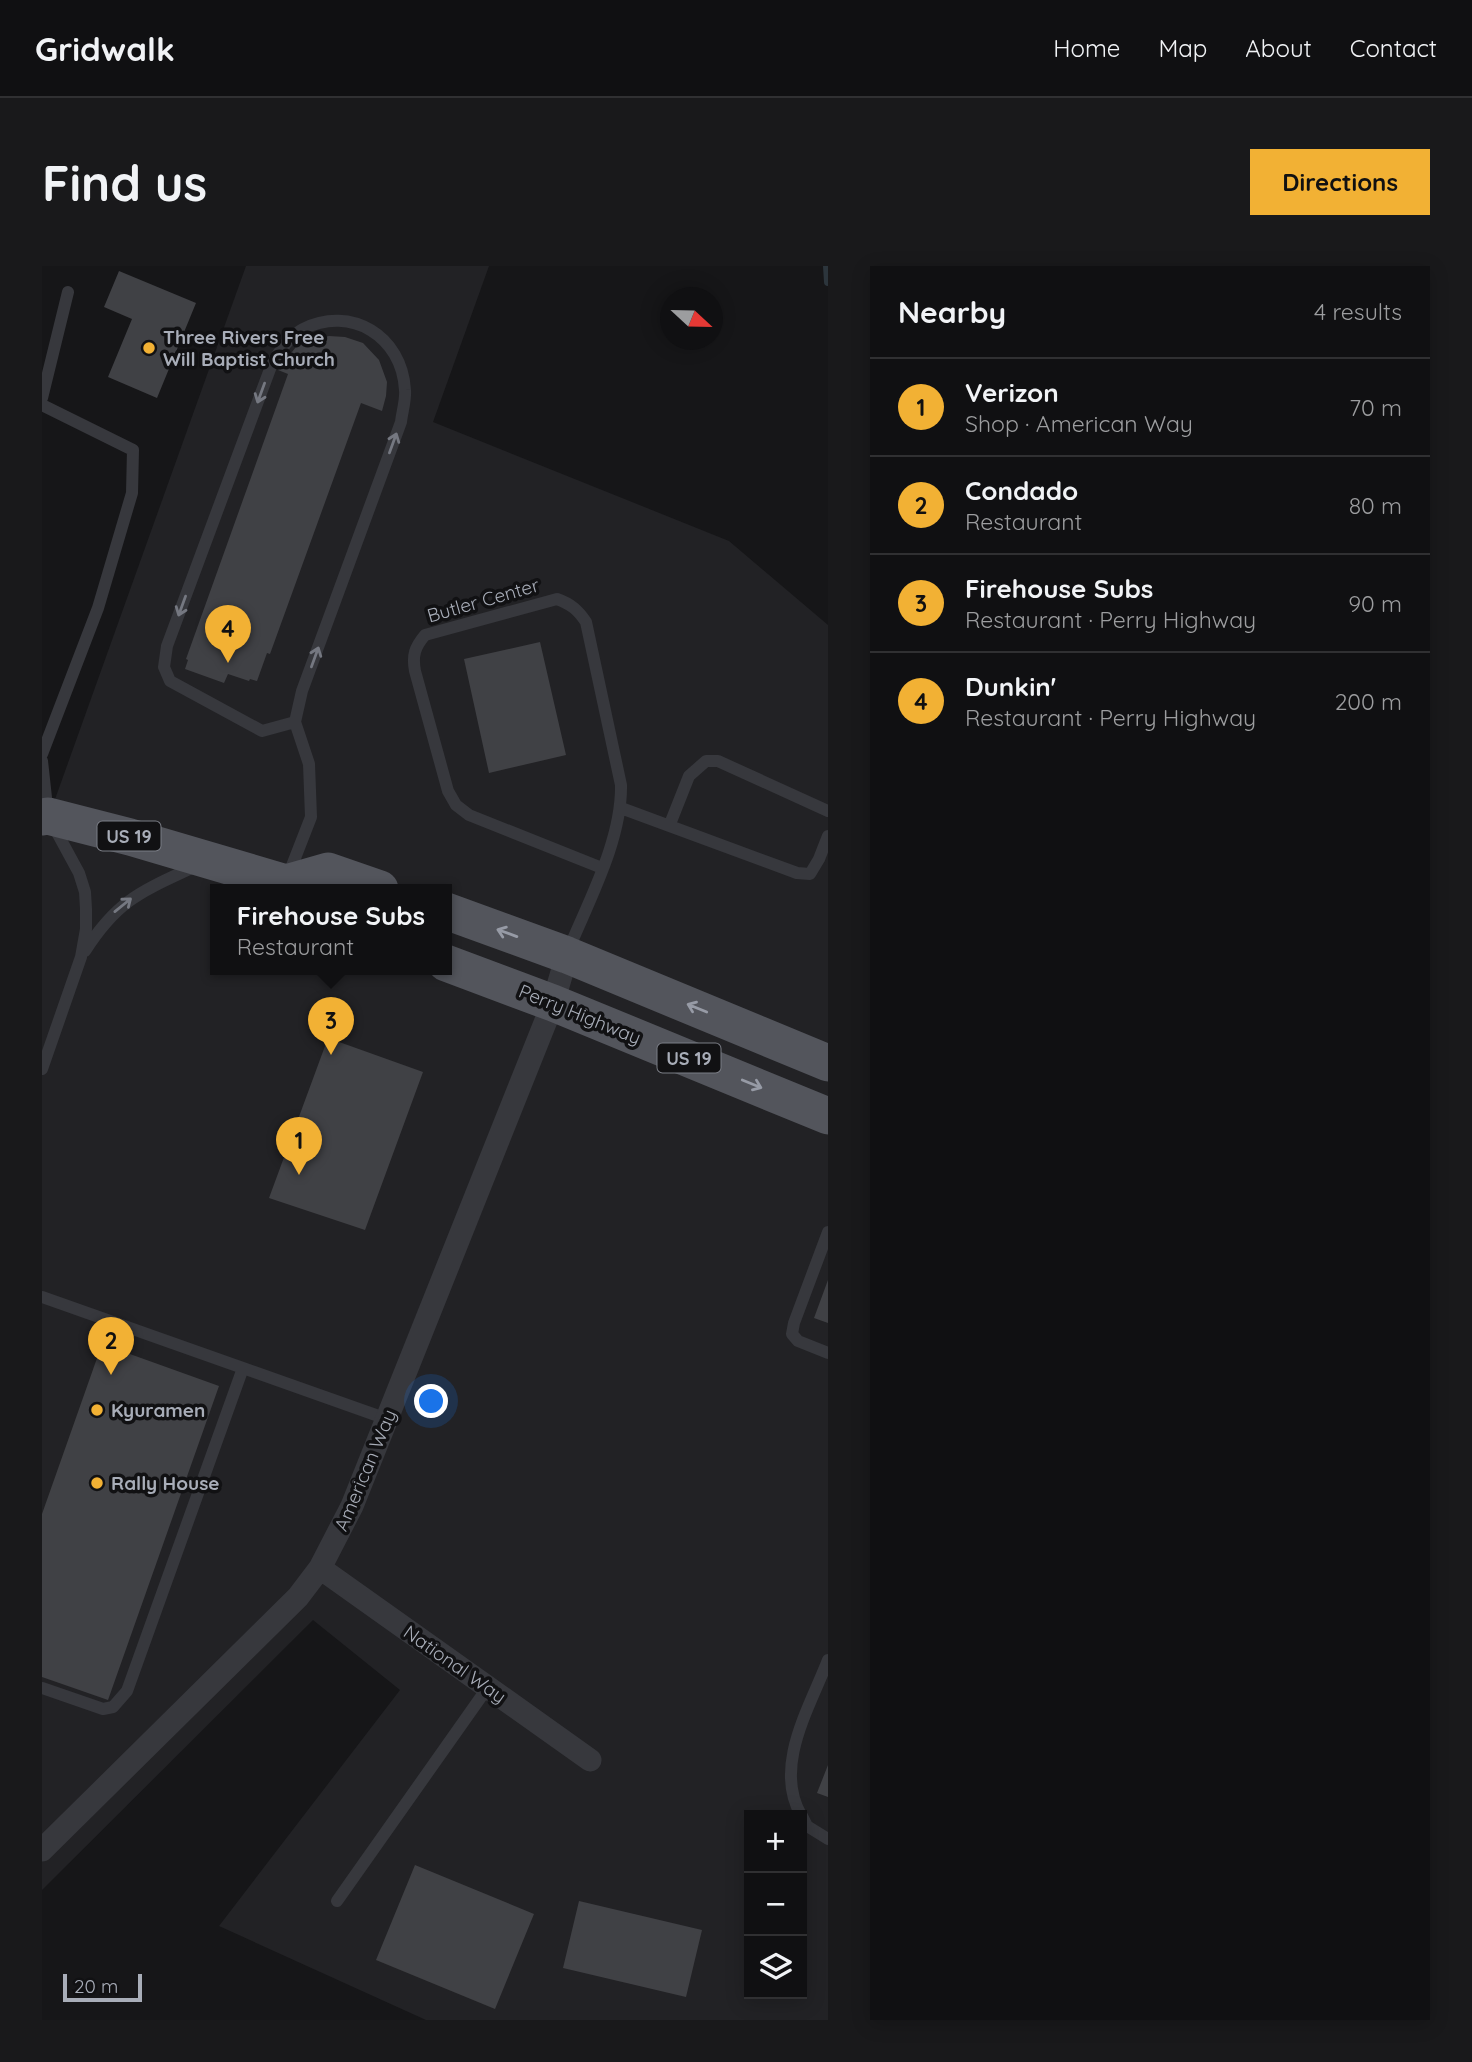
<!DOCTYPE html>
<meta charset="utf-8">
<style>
:root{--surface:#101012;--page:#19191b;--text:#f1f3f6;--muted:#9c9d9f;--line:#303032;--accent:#f2b134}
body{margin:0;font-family:Quicksand,sans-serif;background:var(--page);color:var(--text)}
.controls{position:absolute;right:21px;bottom:21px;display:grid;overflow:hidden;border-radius:0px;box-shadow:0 4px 18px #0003}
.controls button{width:63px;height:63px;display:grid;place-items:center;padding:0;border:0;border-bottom:2px solid var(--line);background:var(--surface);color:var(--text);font:35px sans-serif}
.compass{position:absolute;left:618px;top:21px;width:63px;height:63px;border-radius:50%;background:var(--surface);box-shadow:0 4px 18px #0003;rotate:112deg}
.scale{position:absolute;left:21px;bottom:18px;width:79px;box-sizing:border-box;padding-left:7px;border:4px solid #a8adb8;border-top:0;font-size:19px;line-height:24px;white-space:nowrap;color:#a8adb8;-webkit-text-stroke:5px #111113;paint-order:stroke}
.you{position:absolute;left:390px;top:1136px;width:24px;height:24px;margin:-18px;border:5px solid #fff;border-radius:50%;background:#1a73e8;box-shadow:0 0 0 10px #1a73e833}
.badge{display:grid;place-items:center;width:46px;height:46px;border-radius:50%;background:var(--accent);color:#111;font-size:23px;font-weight:700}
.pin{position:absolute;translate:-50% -58px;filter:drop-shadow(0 2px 4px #0008)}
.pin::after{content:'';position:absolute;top:37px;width:24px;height:21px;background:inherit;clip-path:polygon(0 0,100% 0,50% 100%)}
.popup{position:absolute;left:168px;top:618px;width:242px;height:91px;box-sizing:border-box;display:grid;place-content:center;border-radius:0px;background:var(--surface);filter:drop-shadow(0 2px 5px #0005);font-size:23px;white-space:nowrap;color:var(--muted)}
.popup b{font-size:26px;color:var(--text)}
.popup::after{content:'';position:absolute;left:50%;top:100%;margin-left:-14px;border:14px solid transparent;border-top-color:var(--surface)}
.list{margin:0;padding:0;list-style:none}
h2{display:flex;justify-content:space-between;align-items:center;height:91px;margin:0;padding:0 28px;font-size:30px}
h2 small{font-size:23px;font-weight:400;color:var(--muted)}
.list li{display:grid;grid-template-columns:46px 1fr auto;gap:21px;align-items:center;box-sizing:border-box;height:98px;padding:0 28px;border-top:2px solid var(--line)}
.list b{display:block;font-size:26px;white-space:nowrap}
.list p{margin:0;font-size:23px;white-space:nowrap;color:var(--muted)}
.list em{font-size:23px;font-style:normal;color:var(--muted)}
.icon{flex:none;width:38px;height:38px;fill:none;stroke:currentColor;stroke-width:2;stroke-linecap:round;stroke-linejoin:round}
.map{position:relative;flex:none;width:786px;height:1754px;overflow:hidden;border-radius:0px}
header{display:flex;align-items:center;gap:42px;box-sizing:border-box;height:98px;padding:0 35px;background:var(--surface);border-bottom:2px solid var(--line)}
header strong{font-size:33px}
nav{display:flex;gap:38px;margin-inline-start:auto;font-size:24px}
.intro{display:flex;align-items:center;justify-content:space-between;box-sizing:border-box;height:168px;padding:0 42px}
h1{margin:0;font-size:49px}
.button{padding:18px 32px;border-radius:0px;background:var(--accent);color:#111;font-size:24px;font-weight:700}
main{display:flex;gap:42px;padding:0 42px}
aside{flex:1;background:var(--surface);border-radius:0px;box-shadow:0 4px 18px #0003}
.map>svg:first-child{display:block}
.built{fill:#222225;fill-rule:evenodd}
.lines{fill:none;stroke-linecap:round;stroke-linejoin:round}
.stream{stroke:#2c353c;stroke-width:8}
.building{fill:#404145}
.service{stroke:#37383d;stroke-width:12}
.minor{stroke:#37383d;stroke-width:23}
.primary{stroke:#53555c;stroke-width:37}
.oneway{stroke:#757881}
.oneway2{stroke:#979ba6}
.poi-dot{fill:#f2b134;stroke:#111113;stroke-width:2.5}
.labels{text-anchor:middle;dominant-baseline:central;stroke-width:7;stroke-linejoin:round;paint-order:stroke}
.shield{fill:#111113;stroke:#7b7e86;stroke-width:2}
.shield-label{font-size:18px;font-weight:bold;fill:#a8adb8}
.poi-label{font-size:19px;font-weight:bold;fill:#a8adb8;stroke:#111113;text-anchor:start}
.street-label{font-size:19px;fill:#a8adb8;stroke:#111113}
</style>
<header>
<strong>Gridwalk</strong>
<nav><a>Home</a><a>Map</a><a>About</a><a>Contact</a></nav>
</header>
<div class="intro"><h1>Find us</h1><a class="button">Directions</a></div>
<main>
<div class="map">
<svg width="786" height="1754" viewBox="0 0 786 1754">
<rect width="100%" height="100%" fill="#161618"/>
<path class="built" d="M204 0H447L391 156 687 275 786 359V1754H384L177 1660 358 1424 271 1354 0 1624V544L7 550ZM174 623H404V703H174ZM707 1549H760V1728H707Z"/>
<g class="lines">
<path class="stream" d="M785 0 786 16"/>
</g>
<path class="building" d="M77 5 154 37 115 132 66 111 90 53 62 41Z
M287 70 303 71 321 77 337 94 345 116 344 130 340 145 319 137 228 388 225 387 215 415 208 413 207 415 186 408 182 417 143 403 146 394 144 393 246 108 236 104 257 77Z
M498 376 524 489 447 507 422 393Z
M286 772 381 806 323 964 227 932Z
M786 1014V1057L772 1052Z
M60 1078 177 1120 66 1434 0 1411V1248Z
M786 1499V1531L775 1527Z
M373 1599 492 1648 453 1743 334 1694Z
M537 1635 660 1664 644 1731 521 1702Z"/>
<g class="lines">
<path class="service" d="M0 132 26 26
M0 139 91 184 90 227 56 342 0 488
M0 495 6 550 37 607 43 626 44 643V663L39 691 0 803
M579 542 755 607 768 608 777 593 786 570
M628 558 647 510 664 495H676L786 545
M246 610 269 551 267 498 253 456 260 425 359 156C360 146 364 134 363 124 360 70 309 39 261 63 248 70 239 84 231 95L125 380 122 401 128 415 220 465 253 456
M43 685C77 632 101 625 156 599
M526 685C547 634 580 574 579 519L544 356C536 344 529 338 515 333L383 369C373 381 370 389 373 405L406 525 414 539 427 549 560 602
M786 966 752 1057 750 1068 756 1075 786 1087
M0 1031 345 1153
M0 1422 61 1443 71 1441 85 1425 201 1102
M759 1549C731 1500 768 1441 786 1394
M760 1550 765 1560 786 1573
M295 1635 446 1421"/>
<path class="minor" d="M278 1302 548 1494
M0 1584 256 1331 278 1302 310 1240 511 737 525 689"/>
<path class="primary" d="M0 551 6 550 88 571 244 617 286 605 338 623
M404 645 525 689 786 797
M404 697 511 737 786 850"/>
</g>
<defs><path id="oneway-shaft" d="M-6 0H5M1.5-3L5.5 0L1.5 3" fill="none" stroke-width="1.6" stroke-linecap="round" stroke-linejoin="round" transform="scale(1.75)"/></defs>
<g class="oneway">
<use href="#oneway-shaft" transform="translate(219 127) rotate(110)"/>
<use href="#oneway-shaft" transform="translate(351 177) rotate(-70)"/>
<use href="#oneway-shaft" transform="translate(140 340) rotate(110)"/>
<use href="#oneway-shaft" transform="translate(273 391) rotate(-70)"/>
<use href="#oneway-shaft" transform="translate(81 639) rotate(-39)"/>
</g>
<g class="oneway2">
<use href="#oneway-shaft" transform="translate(465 667) rotate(-160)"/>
<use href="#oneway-shaft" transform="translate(655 742) rotate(-158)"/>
<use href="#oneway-shaft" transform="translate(710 818) rotate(22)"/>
</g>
<g class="poi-dot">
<circle cx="107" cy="82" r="7"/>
<circle cx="55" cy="1144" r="7"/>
<circle cx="55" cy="1217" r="7"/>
</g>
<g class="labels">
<g class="shield">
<rect x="55.5" y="555.5" width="63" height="29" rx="5"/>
<rect x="615.5" y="777.5" width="63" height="29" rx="5"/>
</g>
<g class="shield-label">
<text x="87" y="570">US 19</text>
<text x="647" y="792">US 19</text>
</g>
<g class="poi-label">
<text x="121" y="71">Three Rivers Free<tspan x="121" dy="22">Will Baptist Church</tspan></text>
<text x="69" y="1144">Kyuramen</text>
<text x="69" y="1217">Rally House</text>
</g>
<g class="street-label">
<text transform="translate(441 334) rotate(-16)">Butler Center</text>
<text transform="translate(538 748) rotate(22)">Perry Highway</text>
<text transform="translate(323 1204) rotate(-67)">American Way</text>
<text transform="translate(413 1398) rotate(35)">National Way</text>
</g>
</g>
</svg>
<div class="controls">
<button>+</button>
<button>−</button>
<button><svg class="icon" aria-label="layers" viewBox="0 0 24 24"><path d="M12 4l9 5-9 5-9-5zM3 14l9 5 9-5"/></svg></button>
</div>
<svg class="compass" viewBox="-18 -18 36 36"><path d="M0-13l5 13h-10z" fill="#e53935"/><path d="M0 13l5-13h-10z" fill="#9c9d9f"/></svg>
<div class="scale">20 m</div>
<div class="you"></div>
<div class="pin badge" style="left:257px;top:909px">1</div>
<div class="pin badge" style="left:69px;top:1109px">2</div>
<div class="pin badge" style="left:289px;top:789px">3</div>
<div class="popup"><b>Firehouse Subs</b>Restaurant</div>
<div class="pin badge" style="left:186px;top:397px">4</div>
</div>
<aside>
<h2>Nearby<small>4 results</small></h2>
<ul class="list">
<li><span class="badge">1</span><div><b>Verizon</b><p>Shop · American Way</p></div><em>70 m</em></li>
<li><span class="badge">2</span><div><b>Condado</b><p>Restaurant</p></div><em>80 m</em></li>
<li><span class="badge">3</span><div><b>Firehouse Subs</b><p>Restaurant · Perry Highway</p></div><em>90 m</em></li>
<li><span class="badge">4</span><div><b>Dunkin'</b><p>Restaurant · Perry Highway</p></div><em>200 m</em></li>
</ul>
</aside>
</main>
